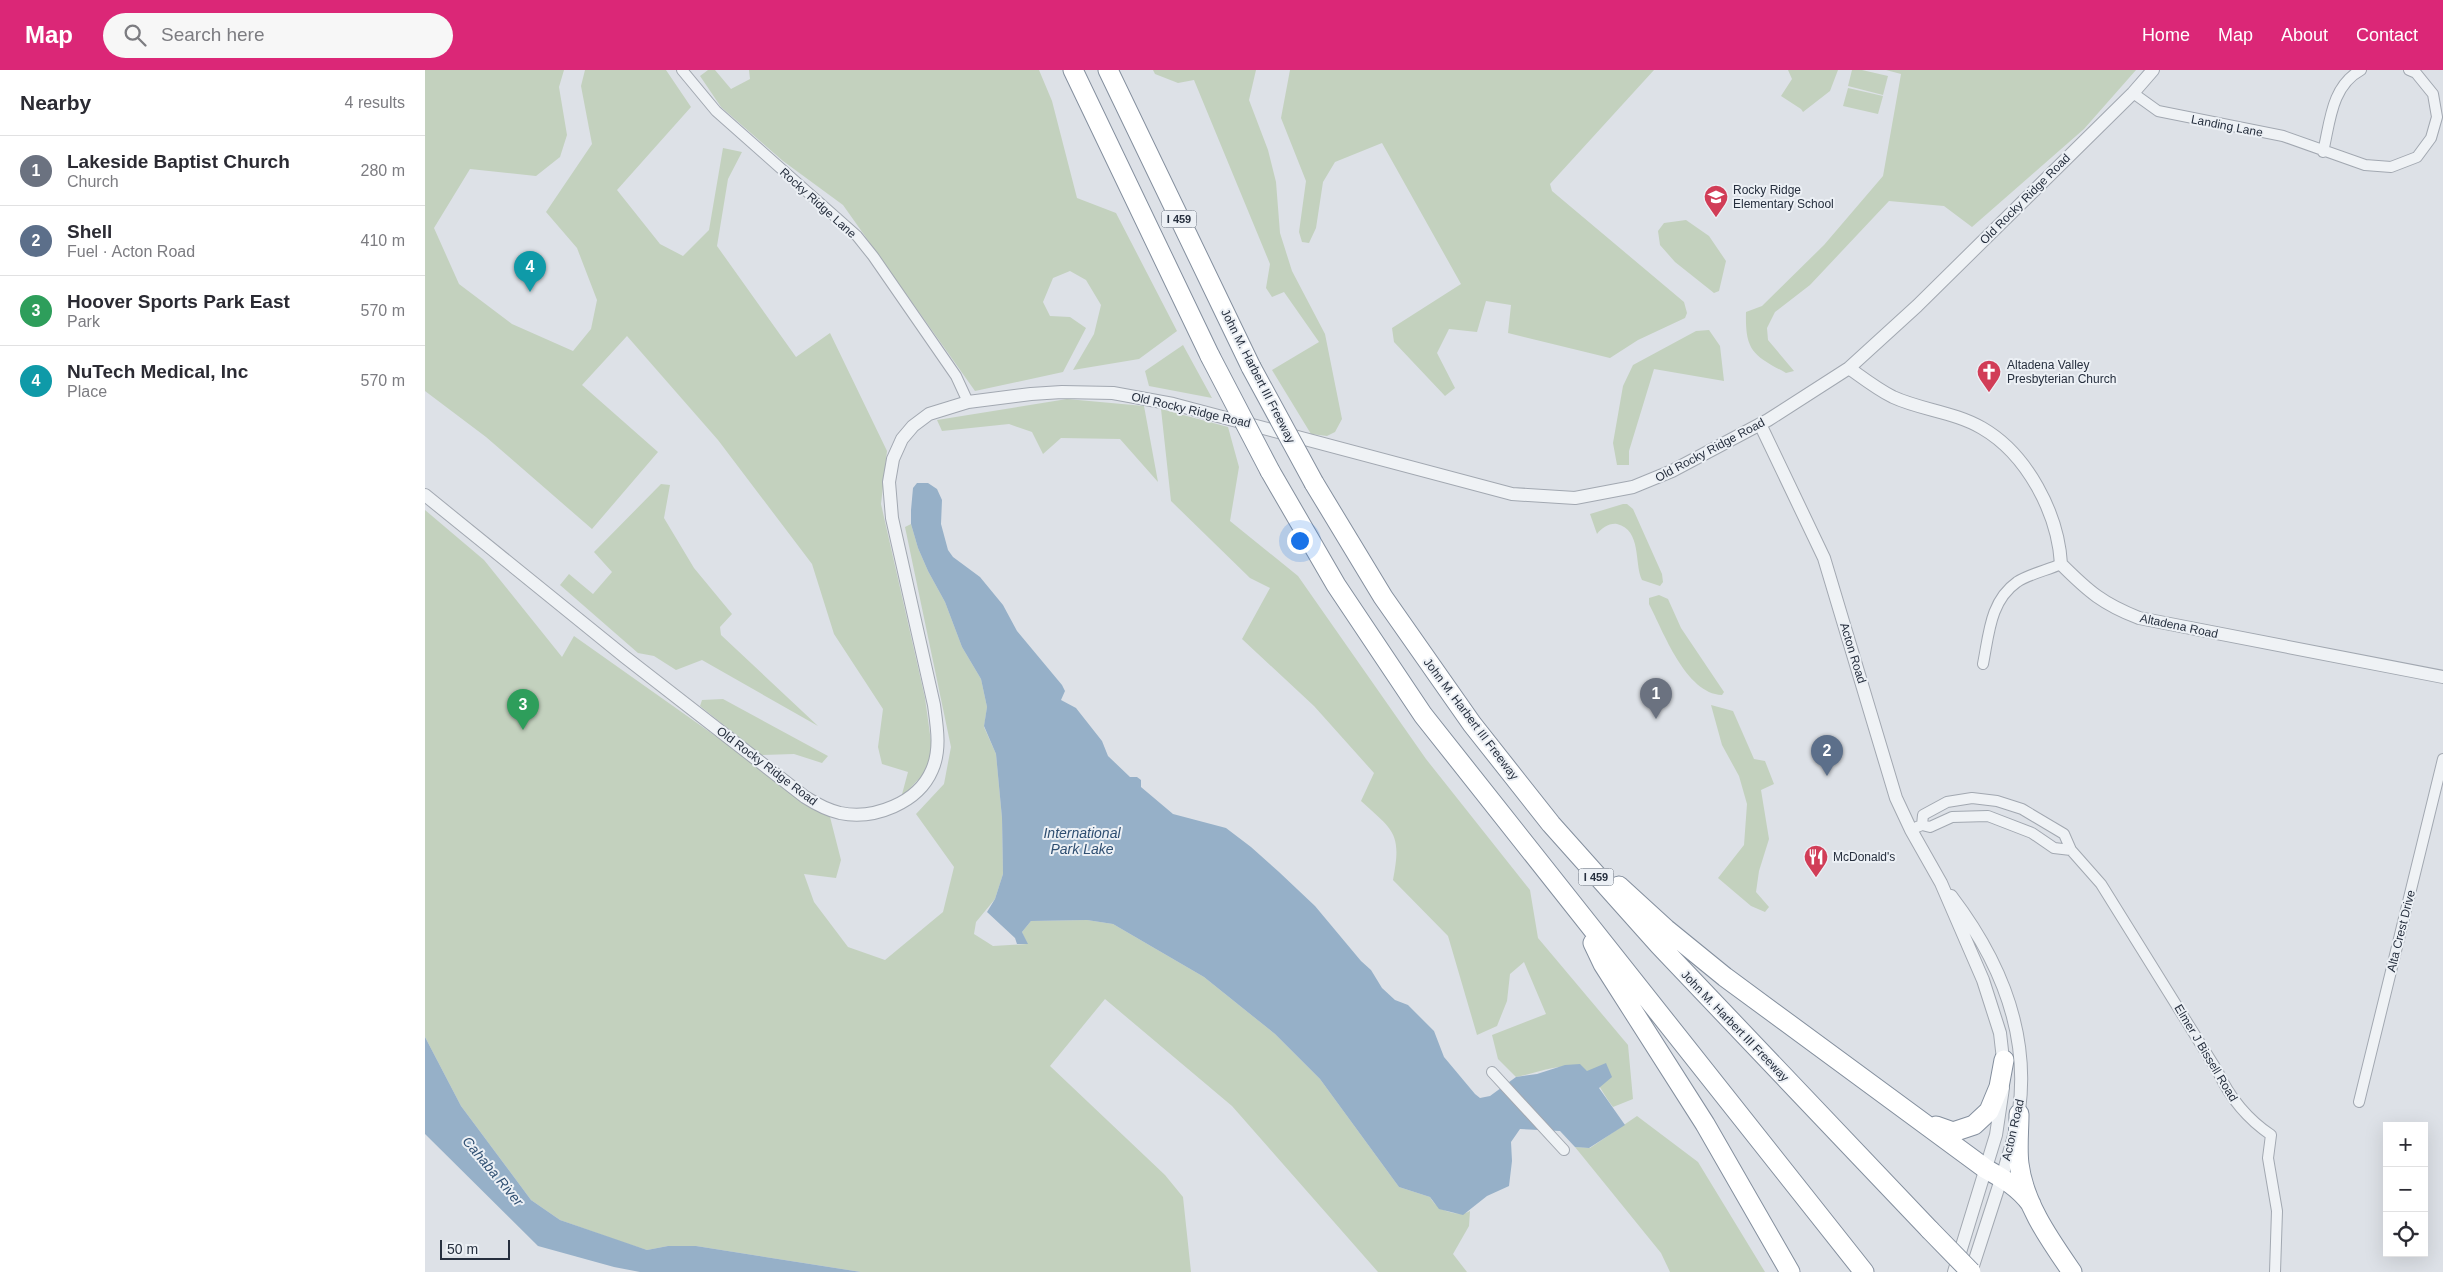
<!DOCTYPE html>
<meta charset="utf-8">
<style>
:root{--surface:#fff;--page:#f7f7f7;--text:#2b2b33;--muted:#7c7c81;--line:#e1e1e2;--accent:#db2777}
body{margin:0;font-family:Helvetica,sans-serif;background:var(--page);color:var(--text)}
.controls{position:absolute;right:15px;bottom:15px;display:grid;overflow:hidden;border-radius:0px;box-shadow:0 5px 20px #0002}
.controls button{width:45px;height:45px;display:grid;place-items:center;padding:0;border:0;border-bottom:1px solid var(--line);background:var(--surface);color:var(--text);font:25px sans-serif}
.scale{position:absolute;left:15px;bottom:12px;width:70px;box-sizing:border-box;padding-left:5px;border:2px solid #262f3e;border-top:0;font-size:14px;line-height:18px;white-space:nowrap;color:#262f3e;-webkit-text-stroke:4px #ecf0f5;paint-order:stroke}
.you{position:absolute;left:874px;top:470px;width:18px;height:18px;margin:-12px;border:4px solid #fff;border-radius:50%;background:#1a73e8;box-shadow:0 0 0 8px #1a73e833}
.badge{display:grid;place-items:center;width:32px;height:32px;border-radius:50%;background:var(--accent);color:#fff;font-size:16px;font-weight:700}
.pin{position:absolute;translate:-50% -41px;filter:drop-shadow(0 1px 2px #0008)}
.pin::after{content:'';position:absolute;top:26px;width:18px;height:15px;background:inherit;clip-path:polygon(0 0,100% 0,50% 100%)}
.list{margin:0;padding:0;list-style:none}
h2{display:flex;justify-content:space-between;align-items:center;height:65px;margin:0;padding:0 20px;font-size:21px}
h2 small{font-size:16px;font-weight:400;color:var(--muted)}
.list li{display:grid;grid-template-columns:32px 1fr auto;gap:15px;align-items:center;box-sizing:border-box;height:70px;padding:0 20px;border-top:1px solid var(--line)}
.list b{display:block;font-size:19px;white-space:nowrap}
.list p{margin:0;font-size:16px;white-space:nowrap;color:var(--muted)}
.list em{font-size:16px;font-style:normal;color:var(--muted)}
.icon{flex:none;width:28px;height:28px;fill:none;stroke:currentColor;stroke-width:2;stroke-linecap:round;stroke-linejoin:round}
.map{position:relative;flex:none;width:2018px;height:1202px;overflow:hidden}
header{display:flex;align-items:center;gap:30px;box-sizing:border-box;height:70px;padding:0 25px;background:var(--accent);color:#fff}
header strong{font-size:24px}
nav{display:flex;gap:28px;margin-inline-start:auto;font-size:18px}
.search{width:350px;height:45px;background:var(--page);display:flex;align-items:center;gap:12px;box-sizing:border-box;padding:0 18px;border-radius:28px;color:var(--muted);font-size:19px}
main{display:flex}
aside{flex:1;background:var(--surface)}
.map>svg:first-child{display:block}
.green{fill:#c3d1be}
.water{fill:#96b0c8}
.lines{fill:none;stroke-linecap:round;stroke-linejoin:round}
.minor-casing{stroke:#a2a8b1;stroke-width:12}
.tertiary-casing{stroke:#a2a8b1;stroke-width:14}
.motorway-casing{stroke:#848f9e;stroke-width:21}
.minor{stroke:#eff2f5;stroke-width:10}
.tertiary{stroke:#eff2f5;stroke-width:12}
.motorway{stroke:#fff;stroke-width:19}
.motorway-bridge-casing{stroke:#848f9e;stroke-width:21;stroke-linecap:butt}
.motorway-bridge{stroke:#fff;stroke-width:19}
.labels{text-anchor:middle;dominant-baseline:central;stroke-width:4;stroke-linejoin:round;paint-order:stroke}
.shield{fill:#ecf0f5;stroke:#616975;stroke-width:1}
.shield-label{font-size:11px;font-weight:bold;fill:#262f3e}
.street-label{font-size:12px;fill:#262f3e;stroke:#ecf0f5}
.poi-label{font-size:12px;fill:#262f3e;stroke:#ecf0f5;text-anchor:start}
.water-label{font-size:14px;font-style:italic;fill:#2f4f72;stroke:#ecf0f5}
</style>
<header>
<strong>Map</strong>
<div class="search"><svg class="icon" aria-label="search" viewBox="0 0 24 24"><circle cx="10" cy="10" r="6"/><path d="M15 15l6 6"/></svg>Search here</div>
<nav><a>Home</a><a>Map</a><a>About</a><a>Contact</a></nav>
</header>
<main>
<aside>
<h2>Nearby<small>4 results</small></h2>
<ul class="list">
<li><span class="badge" style="background:#6b7280">1</span><div><b>Lakeside Baptist Church</b><p>Church</p></div><em>280 m</em></li>
<li><span class="badge" style="background:#5c6f8a">2</span><div><b>Shell</b><p>Fuel · Acton Road</p></div><em>410 m</em></li>
<li><span class="badge" style="background:#2e9e5b">3</span><div><b>Hoover Sports Park East</b><p>Park</p></div><em>570 m</em></li>
<li><span class="badge" style="background:#0f9aa8">4</span><div><b>NuTech Medical, Inc</b><p>Place</p></div><em>570 m</em></li>
</ul>
</aside>
<div class="map">
<svg width="2018" height="1202" viewBox="0 0 2018 1202">
<rect width="100%" height="100%" fill="#dde1e7"/>
<path class="green" d="M0 0H139L134 17 142 65 135 87 111 106 45 99 9 158 34 214 87 254 148 281 166 259 172 230 152 178 121 142 167 74 156 16 160 0H241L266 37 192 120 235 174 258 186 284 160 298 78 317 82 303 109 292 176 371 287 405 263 462 381 456 434 500 628 507 679 502 700 476 728 483 702 457 694 453 677 458 639 409 564 387 494 293 370 202 266 157 315 233 382 167 459 61 367 0 321Z
M283 0H290L306 19 325 9 324 0H614L627 31 652 128 691 143 752 261 714 289 648 300 669 264 676 235 661 210 645 201 628 208 618 232 625 246 645 247 661 258 638 302 550 321 418 135 358 91 296 37 275 6Z
M728 0H831L824 30 843 80 851 112 855 163 867 201 900 264 917 349 910 362 902 366 886 364 847 300 894 272 859 222 847 227 841 218 845 194 769 10 753 13 730 4Z
M865 0H1229L1125 114 1127 121 1259 232 1262 243 1260 248 1213 270 1185 288 1083 263 1086 235 1061 231 1052 262 1024 259 1012 283 1030 318 1020 326 969 272 967 258 1036 214 957 73 910 92 898 112 891 158 884 173 877 172 874 162 881 111 856 48Z
M1363 0H1413L1405 21 1378 42 1376 39 1356 26 1367 9Z
M1427 0H1437L1463 6 1458 25 1423 16Z
M1461 0H1711L1659 59 1547 157 1519 136 1464 131 1385 215 1350 242 1342 258 1343 270 1369 301 1361 303C1328 285 1320 281 1321 242L1337 236 1399 175 1458 106 1476 4Z
M1423 18 1458 26 1453 44 1418 36Z
M1261 150 1284 166 1301 191 1294 221 1289 223 1250 192 1235 175 1233 161 1239 153Z
M1284 260 1295 276 1299 311 1229 299 1204 381V395H1192L1188 373 1198 316 1208 295 1271 261Z
M758 275 787 328 724 316 720 301Z
M642 329 719 336 733 412 695 369 636 368 618 384 607 362 584 354 517 361 512 350Z
M736 339 803 357 814 397 805 451 873 506 1001 689 1105 820 1113 868 1203 975 1208 1029 1188 1037C1180 1027 1172 1010 1163 1002 1146 988 1110 1004 1091 1007L1073 989 1067 965 1121 944 1099 892 1085 904 1082 931 1072 956 1052 965 1023 866 968 810C977 763 969 761 936 731L949 703 889 636 817 569 845 518 825 508 746 431Z
M236 414 245 415 239 448 269 498 307 544 295 557 296 565 393 656 277 590 251 600 229 586 213 583 135 515 144 504 168 524 187 502 169 482Z
M1198 434H1202L1208 439 1237 504 1238 512 1235 516 1217 510C1209 494 1217 460 1192 454 1184 453 1177 458 1172 464L1165 444Z
M0 440 59 490 137 587 149 566 405 747 416 790 411 808 379 804 389 832 423 877 460 890 518 842 529 797 491 744 519 714 526 677 480 457 486 454 493 478 503 501 520 532 537 577 556 609 562 637 559 657 571 684 577 748 578 804 570 829 551 852 549 864 568 876 602 874 597 862 606 851 662 850 688 854 779 907 850 964 895 1009 974 1117 1005 1127C1011 1140 1033 1148 1045 1141L1044 1156 1028 1184 1042 1202H953L807 1036 680 929 625 996 740 1105 758 1127 766 1202H436L271 1176H243L222 1180 197 1172 135 1150 106 1130 36 1036 0 967Z
M1234 525 1243 529 1256 558 1299 622 1297 625C1261 624 1238 561 1224 534V528Z
M298 629 403 686 397 693 369 684 336 685 275 636 277 630Z
M1286 635 1308 641 1329 689 1340 691 1349 714 1336 720 1344 769 1334 801 1331 822 1344 837 1340 842 1326 836 1293 808 1319 775 1322 734 1314 706 1297 675Z
M1212 1046 1273 1092 1340 1202H1245L1236 1183 1150 1077 1165 1078Z"/>
<path class="water" d="M492 413H503L512 419 517 430 516 454 523 480 528 487 555 507 578 535 592 561 637 615 640 621 636 630 651 638 677 671 683 686 705 707H712L716 710V717L748 744 801 758 826 777 854 802 890 836 936 891 946 900 957 918 970 930 983 935 1009 961 1019 987 1050 1024 1055 1028 1065 1026 1091 1007 1112 1004 1140 995 1155 994 1162 1001 1181 993 1187 1007 1174 1018 1200 1055 1164 1078 1150 1077 1135 1061 1095 1059 1086 1072 1087 1091 1084 1116 1062 1126 1038 1145 1014 1139 1005 1127 974 1117 895 1009 850 964 779 907 688 854 662 850 606 851 597 862 603 874H592L590 868 562 842 570 829 578 804 577 748 571 684 559 656 562 637 556 609 537 577 520 532 503 501 493 478 486 454V440L488 418Z
M0 967 36 1036 106 1130 135 1150 222 1180 243 1176H271L436 1202H215L189 1197 113 1176 0 1064Z"/>
<g class="lines">
<defs>
<path id="minor" d="M257 0 291 41 432 166 448 186 531 306 543 332
M1708 23 1733 41 1858 66 1940 95 1966 97 1992 87 2006 68 2012 47 2008 24 1991 3 1984 0
M1898 82C1905 53 1906 16 1936 0
M1558 594C1564 564 1565 531 1592 512 1604 504 1623 500 1636 494
M1497 755 1498 745 1522 732 1547 728 1572 731 1597 739 1639 764 1646 780 1676 814 1793 1002C1805 1028 1821 1048 1846 1065L1843 1088 1852 1141 1850 1202
M1492 757 1497 755 1505 757 1527 747 1563 746 1607 763 1629 778 1646 780
M1067 1002 1139 1080
M1934 1032 2018 689"/>
<path id="tertiary" d="M1424 298C1438 308 1452 319 1468 327 1496 340 1530 342 1557 358 1602 384 1633 443 1636 494 1664 522 1678 534 1714 548L2018 607
M1335 354 1399 488 1471 728 1486 760 1516 813 1558 910 1575 963 1579 998
M0 425 200 587 380 727C391 734 402 740 415 743 449 750 493 733 507 700 516 680 512 657 509 635L467 448 464 412 468 389 477 369 488 356 504 344 543 332 606 324 637 322 688 323 748 334 1087 424 1150 428 1208 417 1247 401 1343 350 1424 298 1492 236 1708 23 1728 0
M1526 826C1574 889 1605 961 1594 1041 1592 1060 1585 1079 1580 1097 1569 1132 1557 1167 1546 1202
M1529 1202 1571 1065 1578 1018"/>
<path id="motorway" d="M648 0 785 286
M683 0 826 297
M845 401 911 515 998 645 1439 1202
M889 413 958 527 1047 654 1126 754 1234 875 1505 1160
M1194 816 1241 859 1300 907 1561 1099C1579 1109 1593 1117 1606 1134
M1168 873 1178 894 1280 1054 1365 1202
M1594 1044C1594 1060 1592 1078 1594 1094 1599 1134 1625 1170 1647 1202
M1511 1056 1528 1062 1549 1055 1564 1041 1574 1017 1579 990"/>
</defs>
<use href="#minor" class="minor-casing"/>
<use href="#tertiary" class="tertiary-casing"/>
<use href="#motorway" class="motorway-casing"/>
<use href="#minor" class="minor"/>
<use href="#tertiary" class="tertiary"/>
<use href="#motorway" class="motorway"/>
<defs>
<path id="motorway-bridge" d="M785 286 845 401
M826 297 889 413
M1505 1160 1546 1202"/>
</defs>
<use href="#motorway-bridge" class="motorway-bridge-casing"/>
<use href="#motorway-bridge" class="motorway-bridge"/>
</g>
<defs>
<symbol id="school-pin" viewBox="-11 -11 22 30"><path d="M0 17L-7.5 6A9.5 9.5 0 1 1 7.5 6Z" fill="#d13d57" stroke="#ecf0f5"/><path d="M0-5L7-2L0 1L-7-2ZM-4 1L0 2.5L4 1V4Q0 6-4 4Z" fill="#fff"/></symbol>
<symbol id="church-pin" viewBox="-11 -11 22 30"><path d="M0 17L-7.5 6A9.5 9.5 0 1 1 7.5 6Z" fill="#d13d57" stroke="#ecf0f5"/><path d="M-1.2-6h2.4v3.5h3.3v2.4h-3.3V6h-2.4V-.1h-3.3v-2.4h3.3Z" fill="#fff"/></symbol>
<symbol id="restaurant-pin" viewBox="-11 -11 22 30"><path d="M0 17L-7.5 6A9.5 9.5 0 1 1 7.5 6Z" fill="#d13d57" stroke="#ecf0f5"/><path d="M-5-6h1v4h1v-4h1v4h1v-4h1v5L-1.5 .5V6h-2V.5L-5-1ZM5-6V6H3V1.5H1.5Q1.5-4 5-6Z" fill="#fff"/></symbol>
</defs>
<g fill-rule="evenodd">
<use href="#school-pin" x="1277" y="113" width="28" height="38"/>
<use href="#church-pin" x="1550" y="288" width="28" height="38"/>
<use href="#restaurant-pin" x="1377" y="773" width="28" height="38"/>
</g>
<g class="labels">
<g class="shield">
<rect x="736.5" y="140.5" width="35" height="17" rx="4"/>
<rect x="1153.5" y="798.5" width="35" height="17" rx="4"/>
</g>
<g class="shield-label">
<text x="754" y="149">I 459</text>
<text x="1171" y="807">I 459</text>
</g>
<g class="street-label">
<text transform="translate(1802 56) rotate(11)">Landing Lane</text>
<text transform="translate(1600 129) rotate(-45)">Old Rocky Ridge Road</text>
<text transform="translate(393 133) rotate(42)">Rocky Ridge Lane</text>
<text transform="translate(833 306) rotate(63)">John M. Harbert III Freeway</text>
<text transform="translate(766 340) rotate(13)">Old Rocky Ridge Road</text>
<text transform="translate(1285 380) rotate(-28)">Old Rocky Ridge Road</text>
<text transform="translate(1754 556) rotate(12)">Altadena Road</text>
<text transform="translate(1428 583) rotate(73)">Acton Road</text>
<text transform="translate(1046 649) rotate(53)">John M. Harbert III Freeway</text>
<text transform="translate(342 696) rotate(37)">Old Rocky Ridge Road</text>
<text transform="translate(1976 861) rotate(-76)">Alta Crest Drive</text>
<text transform="translate(1310 956) rotate(46)">John M. Harbert III Freeway</text>
<text transform="translate(1781 983) rotate(59)">Elmer J Bissell Road</text>
<text transform="translate(1588 1060) rotate(-77)">Acton Road</text>
</g>
<g class="poi-label">
<text x="1308" y="120">Rocky Ridge<tspan x="1308" dy="14">Elementary School</tspan></text>
<text x="1582" y="295">Altadena Valley<tspan x="1582" dy="14">Presbyterian Church</tspan></text>
<text x="1408" y="787">McDonald's</text>
</g>
<g class="water-label">
<text x="657" y="763">International<tspan x="657" dy="16">Park Lake</tspan></text>
<text transform="translate(68 1101) rotate(50)">Cahaba River</text>
</g>
</g>
</svg>
<div class="controls">
<button>+</button>
<button>−</button>
<button><svg class="icon" aria-label="locate" viewBox="0 0 24 24"><circle cx="12" cy="12" r="6"/><path d="M12 2v4M12 18v4M2 12h4M18 12h4"/></svg></button>
</div>
<div class="scale">50 m</div>
<div class="you"></div>
<div class="pin badge" style="left:1231px;top:649px;background:#6b7280">1</div>
<div class="pin badge" style="left:1402px;top:706px;background:#5c6f8a">2</div>
<div class="pin badge" style="left:98px;top:660px;background:#2e9e5b">3</div>
<div class="pin badge" style="left:105px;top:222px;background:#0f9aa8">4</div>
</div>
</main>
